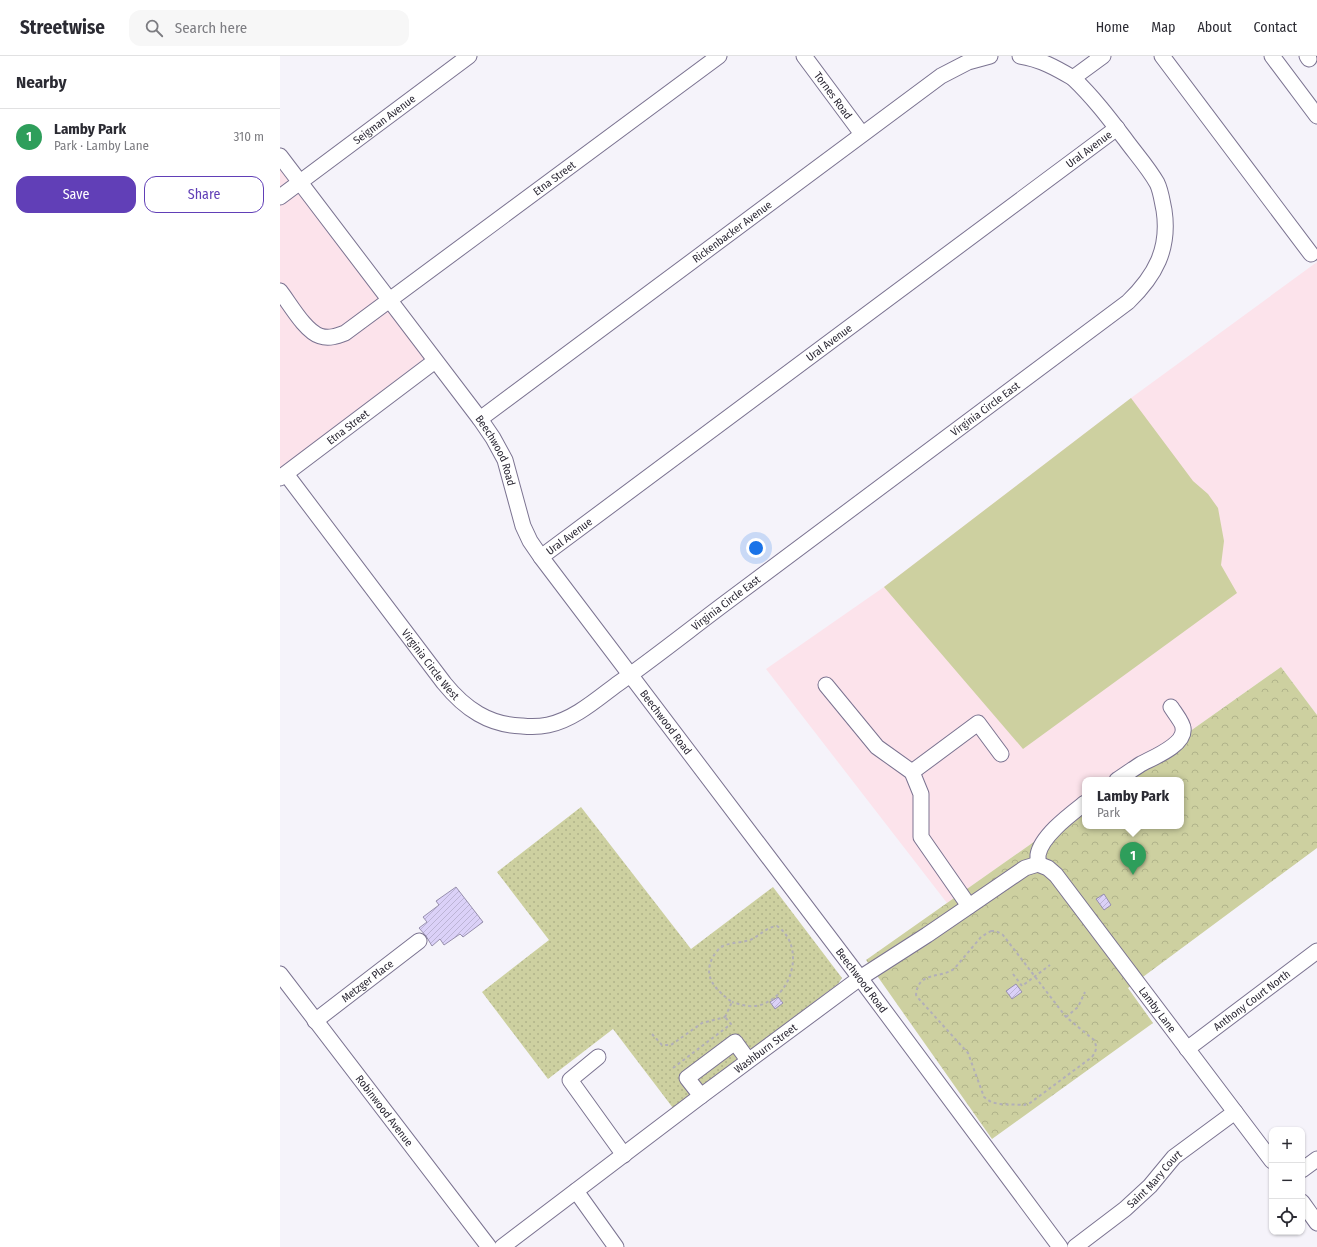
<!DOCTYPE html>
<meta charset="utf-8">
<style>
:root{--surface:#fff;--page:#f7f7f7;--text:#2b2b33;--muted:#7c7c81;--line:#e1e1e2;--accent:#613fb7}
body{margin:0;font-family:"Fira Sans Condensed",sans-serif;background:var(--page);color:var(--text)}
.controls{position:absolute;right:12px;bottom:12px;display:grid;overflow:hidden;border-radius:8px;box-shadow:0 1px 3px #0004}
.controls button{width:36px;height:36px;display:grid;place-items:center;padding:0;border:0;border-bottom:1px solid var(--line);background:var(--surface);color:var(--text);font:20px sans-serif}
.you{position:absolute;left:476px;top:492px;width:14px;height:14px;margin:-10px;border:3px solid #fff;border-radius:50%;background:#1a73e8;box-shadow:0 0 0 6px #1a73e833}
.badge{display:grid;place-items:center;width:26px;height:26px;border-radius:50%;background:var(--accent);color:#fff;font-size:13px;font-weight:700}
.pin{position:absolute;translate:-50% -33px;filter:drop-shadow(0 1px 2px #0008)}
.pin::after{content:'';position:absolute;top:21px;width:14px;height:12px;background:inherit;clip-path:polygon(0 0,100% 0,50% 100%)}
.popup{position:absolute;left:802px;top:721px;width:102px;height:52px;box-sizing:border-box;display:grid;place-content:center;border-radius:8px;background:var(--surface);filter:drop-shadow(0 1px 3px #0005);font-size:13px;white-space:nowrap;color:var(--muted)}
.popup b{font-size:15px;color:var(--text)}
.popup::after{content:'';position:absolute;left:50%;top:100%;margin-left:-8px;border:8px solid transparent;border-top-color:var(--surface)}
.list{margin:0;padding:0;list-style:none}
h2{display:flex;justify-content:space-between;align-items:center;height:52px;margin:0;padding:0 16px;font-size:17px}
h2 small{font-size:13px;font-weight:400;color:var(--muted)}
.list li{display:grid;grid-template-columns:26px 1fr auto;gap:12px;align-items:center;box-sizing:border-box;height:56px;padding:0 16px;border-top:1px solid var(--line)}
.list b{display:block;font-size:15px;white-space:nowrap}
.list p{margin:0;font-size:13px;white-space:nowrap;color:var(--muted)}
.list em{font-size:13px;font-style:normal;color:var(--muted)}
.actions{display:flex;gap:8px;padding:12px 16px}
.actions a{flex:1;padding:9px 0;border:1px solid var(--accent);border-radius:12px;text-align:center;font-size:14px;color:var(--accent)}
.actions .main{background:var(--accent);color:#fff}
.icon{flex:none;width:22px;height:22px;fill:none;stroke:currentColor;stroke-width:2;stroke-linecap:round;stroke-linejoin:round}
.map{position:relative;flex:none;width:1037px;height:1191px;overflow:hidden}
header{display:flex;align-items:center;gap:24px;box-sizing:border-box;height:56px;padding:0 20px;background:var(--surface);border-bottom:1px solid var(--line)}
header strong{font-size:19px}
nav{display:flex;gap:22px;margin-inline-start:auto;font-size:14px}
.search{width:280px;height:36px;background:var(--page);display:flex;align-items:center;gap:10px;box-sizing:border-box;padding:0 14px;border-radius:12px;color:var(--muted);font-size:15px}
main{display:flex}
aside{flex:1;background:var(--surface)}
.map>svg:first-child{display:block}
.education{fill:#fce3eb}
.grass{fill:url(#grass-dots)}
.park{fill:url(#park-crowns)}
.pitch{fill:#cdd0a0}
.building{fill:url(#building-hatch);stroke:#978fad}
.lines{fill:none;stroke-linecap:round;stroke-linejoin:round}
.minor-casing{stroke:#7b7391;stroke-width:17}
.path{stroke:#b2afb8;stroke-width:2;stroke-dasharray:3 3;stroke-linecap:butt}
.minor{stroke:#fff;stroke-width:15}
.labels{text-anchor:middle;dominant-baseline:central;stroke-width:3.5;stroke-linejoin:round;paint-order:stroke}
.street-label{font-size:11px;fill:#2d2a36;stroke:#fff}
</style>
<header>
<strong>Streetwise</strong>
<div class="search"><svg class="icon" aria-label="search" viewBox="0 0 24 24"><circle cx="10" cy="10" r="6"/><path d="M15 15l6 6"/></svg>Search here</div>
<nav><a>Home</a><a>Map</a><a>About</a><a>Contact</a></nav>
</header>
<main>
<aside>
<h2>Nearby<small></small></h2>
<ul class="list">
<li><span class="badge" style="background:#2e9e5b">1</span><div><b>Lamby Park</b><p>Park · Lamby Lane</p></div><em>310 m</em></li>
</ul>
<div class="actions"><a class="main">Save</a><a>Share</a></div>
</aside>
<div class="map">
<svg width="1037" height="1191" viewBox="0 0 1037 1191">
<defs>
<pattern id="grass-dots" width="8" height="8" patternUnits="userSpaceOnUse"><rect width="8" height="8" fill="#cdd0a0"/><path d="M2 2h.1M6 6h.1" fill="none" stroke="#b0b38a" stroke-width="1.8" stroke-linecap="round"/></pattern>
<pattern id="park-crowns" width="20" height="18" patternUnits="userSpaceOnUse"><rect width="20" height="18" fill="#cdd0a0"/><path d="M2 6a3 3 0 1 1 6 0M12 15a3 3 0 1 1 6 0" fill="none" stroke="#b0b38a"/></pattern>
<pattern id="building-hatch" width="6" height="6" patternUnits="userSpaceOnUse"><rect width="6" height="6" fill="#dbd1f8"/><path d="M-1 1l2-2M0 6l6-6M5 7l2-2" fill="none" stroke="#bcb4d5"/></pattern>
</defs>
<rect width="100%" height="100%" fill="#f5f3fa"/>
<path class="education" d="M0 109 145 302 0 412Z
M1037 206V659L1001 611 841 724H805V750L667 847 486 613 604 531 851 342Z"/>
<path class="grass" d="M301 751 411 893 493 831 562 922 558 928 393 1052 333 973 268 1023 202 936 269 884 217 816Z"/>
<path class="park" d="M1001 611 1037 659V792L848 932 873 967 712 1083 586 904 805 750V770H901V724H841Z"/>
<path class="pitch" d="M851 342 913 425 928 438 938 452 944 485 941 509 957 537 743 693 604 531Z"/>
<path class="building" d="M176 831 203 866 183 881 180 878 164 889 160 883 152 890 146 880 139 872 147 866 143 861 159 849 156 845Z
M824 838 831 849 824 854 816 843Z
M736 928 742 936 732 943 726 935Z
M498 941 503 947 495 953 490 946Z"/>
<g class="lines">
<defs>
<g id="minor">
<path id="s1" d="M524 0 582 78"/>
<path d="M740 0C760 3 776 12 793 22L823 0"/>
<path d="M882 0 1031 198"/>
<path d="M992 0 1037 60"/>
<path d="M1027 0 1029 3"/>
<path id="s2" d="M0 100 200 363 213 382 225 404 243 470 250 485 261 501 580 922 780 1191"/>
<path id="s3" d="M0 141 189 0"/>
<path id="s4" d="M0 235C10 248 25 275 40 280 49 283 57 280 65 277L439 0"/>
<path id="s5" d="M200 363 661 20 688 6 710 0"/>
<path id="s6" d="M6 418 164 627C185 653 209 669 242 670 251 671 259 671 268 669 293 664 316 644 336 629 373 603 408 575 444 548 578 447 713 347 848 246 875 220 890 193 884 154 882 145 881 135 877 127 868 111 855 97 845 83 829 62 813 41 793 22"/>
<path id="s7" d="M0 422 155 305"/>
<path id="s8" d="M261 501 837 72"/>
<path d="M546 629 597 691 632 716 641 738V781L689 850"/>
<path d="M632 716 698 667 721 698"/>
<path d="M837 724C845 719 853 713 861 708 872 702 906 689 903 672 903 667 894 656 891 651"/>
<path id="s9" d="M758 808 768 812 776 819 992 1105"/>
<path d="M758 808C758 805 758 802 758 799 761 780 791 758 805 747"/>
<path id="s10" d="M0 918 209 1191"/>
<path id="s11" d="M35 965 139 885"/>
<path id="s12" d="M907 993 1037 895"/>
<path d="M318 1001 290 1024 344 1099"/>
<path d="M421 1040 407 1022 455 986 468 1004"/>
<path d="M1022 1114 1037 1103"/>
<path d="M296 1135 336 1191"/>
<path d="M1022 1146 1037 1167"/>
<path id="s13" d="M222 1191 421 1040 580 922 647 879 745 812 758 808"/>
<path id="s14" d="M795 1191 845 1153 870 1130 894 1101 955 1056"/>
</g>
</defs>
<use href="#minor" class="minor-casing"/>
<path class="path" d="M711 875H716L723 879 786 961 814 984C817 991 817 994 812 1001L750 1047 744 1049 719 1048 711 1046 704 1041 688 997 639 943 636 939C638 915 659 923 674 913L701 881Z
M733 918 742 930 770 909
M445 961 452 946C436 934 422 921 433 901 435 897 439 892 443 890 452 886 461 887 470 884 480 880 486 871 497 870 522 887 516 928 491 944 486 947 480 950 474 950 467 951 459 948 452 946
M786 961 798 951 805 936
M372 978 382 989H391L422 967 445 961
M393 1012 451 968 445 961"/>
<use href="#minor" class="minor"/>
</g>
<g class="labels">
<g class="street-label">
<text stroke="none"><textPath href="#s1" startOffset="49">Tornes Road</textPath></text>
<text stroke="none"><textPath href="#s3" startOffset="130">Seigman Avenue</textPath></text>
<text stroke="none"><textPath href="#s8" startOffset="683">Ural Avenue</textPath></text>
<text stroke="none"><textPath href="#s4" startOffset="347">Etna Street</textPath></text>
<text stroke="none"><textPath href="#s5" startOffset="314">Rickenbacker Avenue</textPath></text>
<text stroke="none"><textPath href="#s8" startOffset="359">Ural Avenue</textPath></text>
<text stroke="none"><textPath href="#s6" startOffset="921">Virginia Circle East</textPath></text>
<text stroke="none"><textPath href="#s7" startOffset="85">Etna Street</textPath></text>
<text stroke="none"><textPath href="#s2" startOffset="366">Beechwood Road</textPath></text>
<text stroke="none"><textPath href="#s8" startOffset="35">Ural Avenue</textPath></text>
<text stroke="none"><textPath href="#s6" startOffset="597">Virginia Circle East</textPath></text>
<text stroke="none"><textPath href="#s6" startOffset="239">Virginia Circle West</textPath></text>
<text stroke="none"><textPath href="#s2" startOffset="690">Beechwood Road</textPath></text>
<text stroke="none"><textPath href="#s2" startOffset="1014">Beechwood Road</textPath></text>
<text stroke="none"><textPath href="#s11" startOffset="66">Metzger Place</textPath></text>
<text stroke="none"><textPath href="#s12" startOffset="81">Anthony Court North</textPath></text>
<text stroke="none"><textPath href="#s9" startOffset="190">Lamby Lane</textPath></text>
<text stroke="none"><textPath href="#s13" startOffset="330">Washburn Street</textPath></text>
<text stroke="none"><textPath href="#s10" startOffset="172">Robinwood Avenue</textPath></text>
<text stroke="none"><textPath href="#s14" startOffset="105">Saint Mary Court</textPath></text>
</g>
</g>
</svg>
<div class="controls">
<button>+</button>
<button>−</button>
<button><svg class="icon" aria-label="locate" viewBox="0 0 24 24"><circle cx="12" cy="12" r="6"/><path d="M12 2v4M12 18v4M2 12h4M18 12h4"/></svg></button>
</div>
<div class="you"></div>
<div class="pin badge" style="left:853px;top:819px;background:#2e9e5b">1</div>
<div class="popup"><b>Lamby Park</b>Park</div>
</div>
</main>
